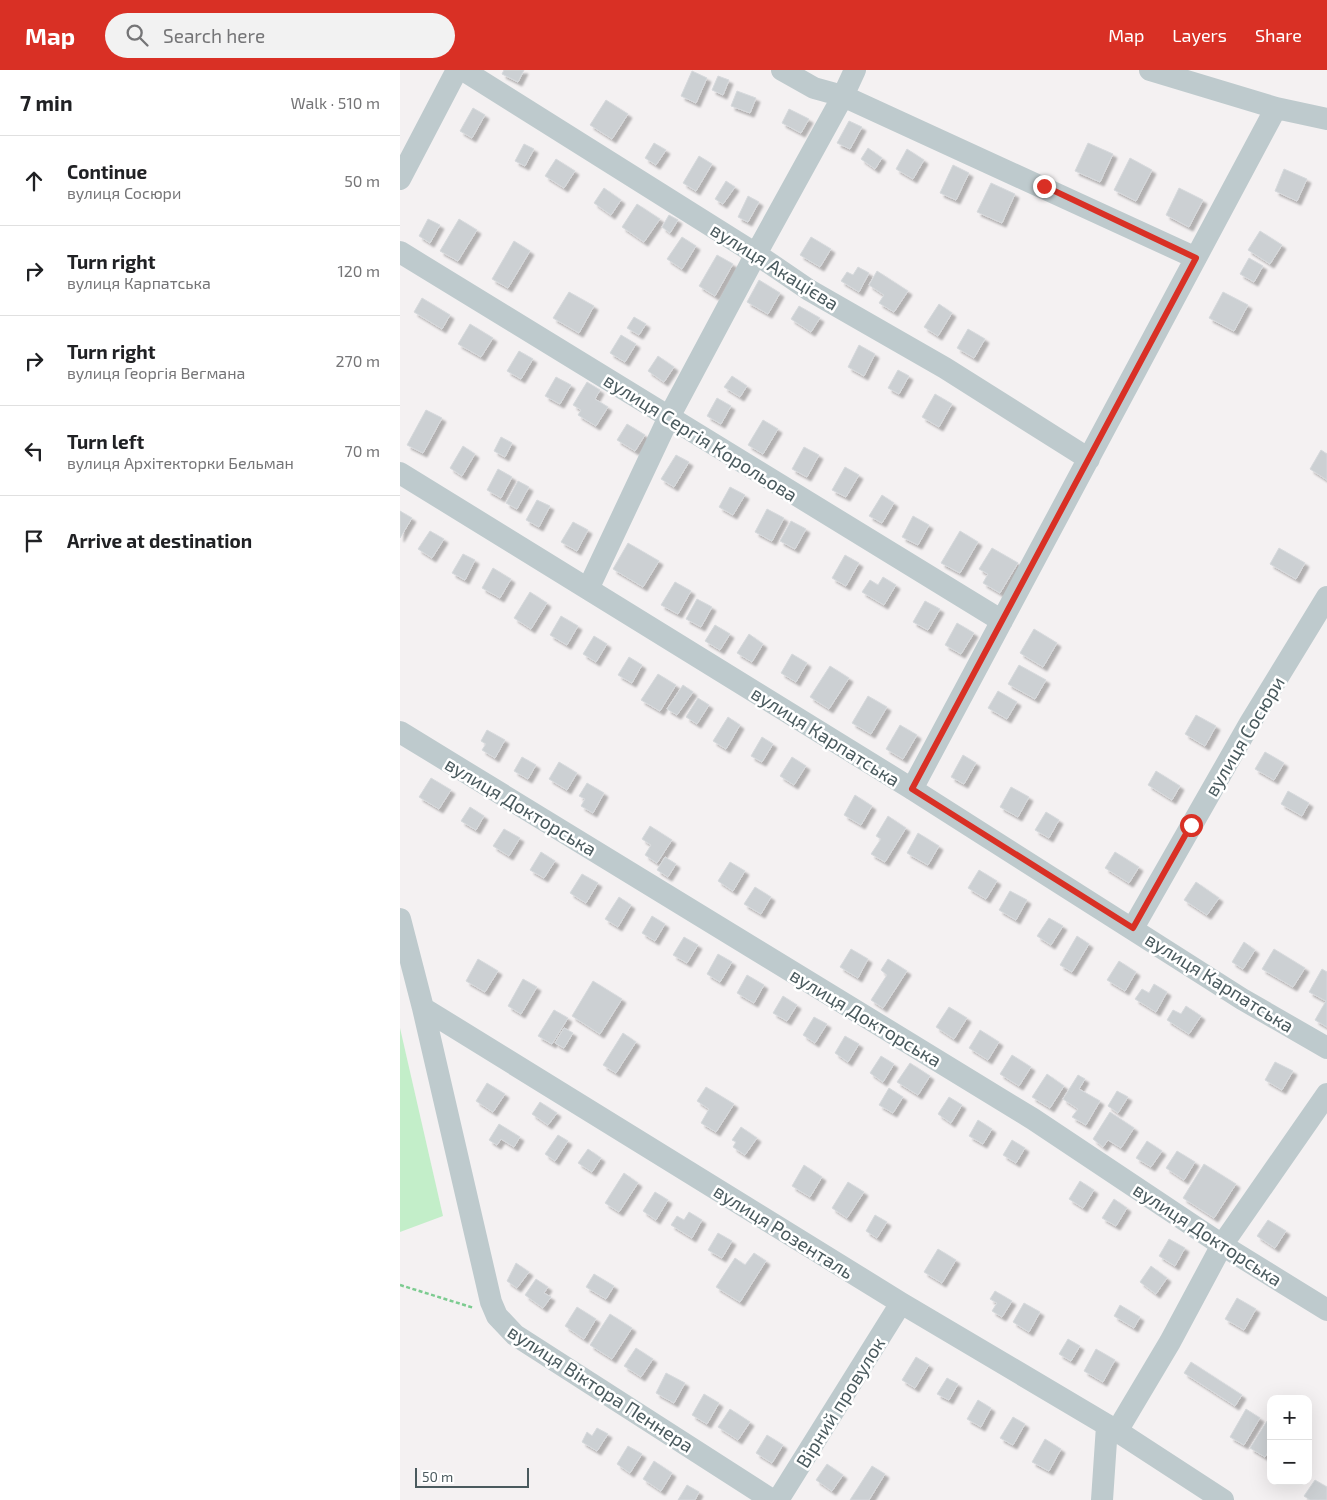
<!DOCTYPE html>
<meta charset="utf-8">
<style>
:root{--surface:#fff;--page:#f2f2f2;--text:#202124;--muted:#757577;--line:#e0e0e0;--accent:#d93025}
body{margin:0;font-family:"Exo 2",sans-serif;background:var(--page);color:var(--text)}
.controls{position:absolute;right:15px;bottom:15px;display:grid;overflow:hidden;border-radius:10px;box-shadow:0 5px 20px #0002}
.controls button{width:45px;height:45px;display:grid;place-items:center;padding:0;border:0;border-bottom:1px solid var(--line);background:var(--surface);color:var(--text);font:25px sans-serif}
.scale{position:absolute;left:15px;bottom:12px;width:114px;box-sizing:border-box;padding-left:5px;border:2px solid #4a5a5e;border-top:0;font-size:14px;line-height:18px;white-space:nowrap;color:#4a5a5e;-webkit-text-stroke:4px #fff;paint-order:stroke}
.stop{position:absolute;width:15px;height:15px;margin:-11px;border:4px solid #d93025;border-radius:50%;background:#fff}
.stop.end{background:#d93025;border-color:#fff;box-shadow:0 1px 5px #0008}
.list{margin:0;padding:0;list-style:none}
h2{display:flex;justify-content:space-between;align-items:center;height:65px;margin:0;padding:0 20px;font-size:21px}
h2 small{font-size:16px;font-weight:400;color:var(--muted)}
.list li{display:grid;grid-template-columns:32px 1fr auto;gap:15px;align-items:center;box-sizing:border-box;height:90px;padding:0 20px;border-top:1px solid var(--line)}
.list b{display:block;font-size:19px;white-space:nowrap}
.list p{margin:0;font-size:16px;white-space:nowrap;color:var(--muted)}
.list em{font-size:16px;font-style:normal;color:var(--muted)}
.icon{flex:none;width:28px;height:28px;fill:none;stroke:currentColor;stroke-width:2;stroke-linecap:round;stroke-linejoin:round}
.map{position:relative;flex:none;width:927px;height:1430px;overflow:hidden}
header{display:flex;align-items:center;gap:30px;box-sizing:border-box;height:70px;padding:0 25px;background:var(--accent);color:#fff}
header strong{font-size:24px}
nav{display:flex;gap:28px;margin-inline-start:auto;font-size:18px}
.search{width:350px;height:45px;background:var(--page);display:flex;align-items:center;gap:12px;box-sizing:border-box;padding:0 18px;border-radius:28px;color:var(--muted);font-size:19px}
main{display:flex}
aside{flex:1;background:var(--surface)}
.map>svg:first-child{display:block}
.green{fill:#c3eec9}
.building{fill:#ccd0d3;stroke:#d6d9dc;filter:url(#shadow)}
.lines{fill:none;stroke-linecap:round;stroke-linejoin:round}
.path{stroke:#7ccb90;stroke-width:2.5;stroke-dasharray:4 2.5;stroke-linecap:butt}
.minor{stroke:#becacd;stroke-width:22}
.route{stroke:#d93025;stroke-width:6}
.labels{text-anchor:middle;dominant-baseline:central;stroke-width:5;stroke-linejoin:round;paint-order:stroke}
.street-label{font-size:19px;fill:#4a5a5e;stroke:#fff}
</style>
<header>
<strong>Map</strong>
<div class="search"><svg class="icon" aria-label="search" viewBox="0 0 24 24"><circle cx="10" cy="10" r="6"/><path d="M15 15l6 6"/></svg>Search here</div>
<nav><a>Map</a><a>Layers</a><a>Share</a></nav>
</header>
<main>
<aside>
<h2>7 min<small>Walk · 510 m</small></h2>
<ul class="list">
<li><svg class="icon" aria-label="ahead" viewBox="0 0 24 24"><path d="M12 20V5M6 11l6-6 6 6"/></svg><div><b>Continue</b><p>вулиця Сосюри</p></div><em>50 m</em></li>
<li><svg class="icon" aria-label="right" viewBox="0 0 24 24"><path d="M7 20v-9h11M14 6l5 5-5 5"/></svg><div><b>Turn right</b><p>вулиця Карпатська</p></div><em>120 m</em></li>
<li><svg class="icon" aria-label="right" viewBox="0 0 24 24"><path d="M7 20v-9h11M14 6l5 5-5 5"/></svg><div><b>Turn right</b><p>вулиця Георгія Вегмана</p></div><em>270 m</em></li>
<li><svg class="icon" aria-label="left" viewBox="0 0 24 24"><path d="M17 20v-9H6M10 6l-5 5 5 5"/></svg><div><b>Turn left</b><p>вулиця Архітекторки Бельман</p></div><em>70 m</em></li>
<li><svg class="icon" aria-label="arrive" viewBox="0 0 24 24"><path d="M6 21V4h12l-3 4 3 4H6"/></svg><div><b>Arrive at destination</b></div></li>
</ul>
</aside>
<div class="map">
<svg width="927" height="1430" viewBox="0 0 927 1430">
<defs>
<filter id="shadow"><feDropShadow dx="4" dy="4" stdDeviation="1" flood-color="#0004"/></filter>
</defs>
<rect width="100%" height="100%" fill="#f4f1f2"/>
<path class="green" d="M0 958 43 1146 0 1162Z"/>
<path class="building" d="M104 0H124L118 12 102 4Z
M292 1 307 8 296 33 281 26Z
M318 6 329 10 323 25 312 20Z
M337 21 356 28 350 43 331 36Z
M206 30 228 44 212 69 190 55Z
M73 38 85 45 72 68 60 61Z
M389 39 409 49 401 63 382 53Z
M449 51 462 57 450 79 437 73Z
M254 73 266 80 256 95 245 88Z
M688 73 713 84 700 112 675 101Z
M124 74 134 79 125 96 115 91Z
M468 78 482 88 475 99 461 89Z
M507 79 524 90 513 109 496 99Z
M299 86 312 94 296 121 283 113Z
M730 88 752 100 736 131 714 120Z
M156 89 175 101 164 118 145 106Z
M553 95 569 103 556 130 540 123Z
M884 99 907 109 897 131 875 121Z
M326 111 335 117 323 134 315 129Z
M591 113 615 124 602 153 577 142Z
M204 118 221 130 211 145 194 133Z
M779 118 803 130 789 157 766 145Z
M348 126 359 132 348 152 338 147Z
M237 134 260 149 244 172 222 157Z
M269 145 278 150 270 163 262 157Z
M28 149 40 155 30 173 19 166Z
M59 149 77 160 58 191 40 181Z
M860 161 882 175 870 194 848 180Z
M282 167 296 176 282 199 267 189Z
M411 167 431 179 420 197 400 185Z
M114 171 130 181 108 218 92 209Z
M317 185 333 194 315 226 299 216Z
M849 188 863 196 854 212 840 204Z
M458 197 469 203 459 222 441 211 447 202 453 205Z
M477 201 508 221 494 242 479 233 484 225 469 215Z
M359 210 380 223 368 244 347 232Z
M169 222 194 236 179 263 153 248Z
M823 222 848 235 834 261 809 248Z
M22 228 50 245 42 259 14 242Z
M539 234 552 243 538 266 524 257Z
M399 236 420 248 411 262 391 249Z
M234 247 246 254 239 265 227 258Z
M70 254 93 268 81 287 58 274Z
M568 259 585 269 574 288 557 278Z
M221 265 236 274 225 292 210 283Z
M459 275 475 284 464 306 448 297Z
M119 281 133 289 121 309 107 301Z
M258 286 274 297 264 312 248 301Z
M498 300 509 306 499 324 488 318Z
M332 306 347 316 340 327 324 317Z
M156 307 171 315 160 334 145 326Z
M187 312 200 320 195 329 208 337 196 356 178 345 181 340 173 335Z
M535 324 552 334 539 357 522 347Z
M317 328 331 336 321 354 307 346Z
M26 340 42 348 23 383 7 375Z
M363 350 378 359 363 384 348 375Z
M227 354 245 365 235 381 217 370Z
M101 367 112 373 105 387 94 381Z
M63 376 75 384 62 406 50 398Z
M404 377 419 385 407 407 392 399Z
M921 380 927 384V410L910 399Z
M276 385 289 392 274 417 261 409Z
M445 397 459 405 446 427 432 420Z
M98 399 112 407 101 428 87 420Z
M118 411 129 417 117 439 106 433Z
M330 417 345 425 333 445 319 437Z
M482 425 494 433 482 453 469 446Z
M137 430 150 436 139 457 126 450Z
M367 439 384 448 372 471 355 462Z
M0 441 12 448 0 468Z
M513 446 529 455 518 475 502 467Z
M391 451 406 459 395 479 380 471Z
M173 452 188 460 177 481 161 472Z
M30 461 44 469 32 488 18 479Z
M560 461 578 472 560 503 541 493Z
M228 473 259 491 243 517 213 499Z
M592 478 618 493 600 523 583 513 588 504 579 499Z
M879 478 905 493 896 509 870 494Z
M63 484 75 490 65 510 52 503Z
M445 485 459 493 446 516 432 508Z
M93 498 111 509 100 528 82 518Z
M483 507 496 515 484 535 462 522 470 510 478 515Z
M275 512 291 521 278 544 261 535Z
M130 522 147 533 131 559 114 548Z
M297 529 312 537 301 557 286 549Z
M525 531 540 539 528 560 513 552Z
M161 546 178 556 167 575 150 565Z
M557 553 574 563 561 584 545 575Z
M315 555 330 564 320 580 305 571Z
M634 559 657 573 643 597 620 583Z
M349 564 363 574 352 592 337 583Z
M194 566 207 574 196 592 183 584Z
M392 584 407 593 396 612 381 603Z
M229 587 242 595 232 613 218 605Z
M619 595 646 610 635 629 608 614Z
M430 596 449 608 429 639 410 627Z
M258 604 276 615 260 641 241 630Z
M283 615 293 622 277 645 267 639Z
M598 621 617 632 607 649 588 638Z
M468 626 487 637 471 664 452 653Z
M298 628 309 635 297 654 286 647Z
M796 645 816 656 805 676 785 664Z
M328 647 340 655 326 679 313 671Z
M500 655 517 665 503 689 486 679Z
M87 660 105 670 95 688 82 680 86 674 81 671Z
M362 667 373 674 362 692 351 686Z
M865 682 884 693 874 710 855 699Z
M563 685 576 693 564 714 551 707Z
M122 687 136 695 128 709 114 701Z
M392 687 406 696 394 715 380 706Z
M159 692 177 703 167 720 149 709Z
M756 701 780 716 772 730 748 715Z
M31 708 51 720 39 739 19 727Z
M187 713 204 723 193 743 181 736 185 729 179 726Z
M611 717 629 727 618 747 600 737Z
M888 721 909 733 902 746 881 734Z
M455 725 472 736 461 755 444 745Z
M70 737 84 746 76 760 61 751Z
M646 742 659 750 649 768 635 760Z
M488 746 506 758 485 792 471 784 481 769 476 766Z
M250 756 272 770 257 793 245 785 251 775 242 769Z
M104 759 120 768 109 786 93 776Z
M518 763 539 776 528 795 507 783Z
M141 782 155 791 144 808 130 800Z
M715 782 739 797 729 813 705 798Z
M265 787 276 794 268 807 257 800Z
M330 792 345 801 333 821 318 811Z
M579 800 597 811 586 829 568 818Z
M182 804 198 813 186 833 170 823Z
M796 812 819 828 807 845 784 830Z
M355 817 371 827 361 844 344 834Z
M610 821 627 830 616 850 599 840Z
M219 827 231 835 218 857 205 849Z
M252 846 265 854 255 871 242 863Z
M649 848 663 856 651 875 637 866Z
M677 866 689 874 672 902 660 895Z
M284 867 298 875 287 893 273 885Z
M844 872 855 880 843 899 832 892Z
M451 879 468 889 458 908 440 897Z
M874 879 905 898 893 917 862 899Z
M318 884 332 892 320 912 307 904Z
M78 889 98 901 85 922 66 911Z
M488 889 507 901 483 938 471 930 487 905 481 900Z
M719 891 736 902 725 921 707 910Z
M922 899 927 902V957L915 950 926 931 909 922Z
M347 905 364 915 354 933 337 923Z
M123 909 137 917 121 944 108 936Z
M193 911 222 929 200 964 172 946Z
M754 914 767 922 756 942 735 929 742 919 749 923Z
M383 926 397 935 387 951 373 943Z
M786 936 801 946 789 964 767 950 773 940 781 944Z
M549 937 567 948 554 969 536 957Z
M154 940 168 948 152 974 138 966Z
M414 947 427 954 415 973 403 965Z
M164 958 173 963 164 978 155 973Z
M580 960 599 972 588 990 569 978Z
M223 963 236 972 216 1003 203 995Z
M445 966 459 974 448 992 435 983Z
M612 985 631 997 619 1016 600 1004Z
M481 986 494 994 483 1012 470 1003Z
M875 992 893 1001 882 1020 865 1010Z
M510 993 530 1006 518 1025 497 1012Z
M647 1004 664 1016 650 1038 632 1027Z
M678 1005 685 1009 679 1019 700 1031 686 1055 672 1047 678 1039 663 1029Z
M87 1013 105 1024 93 1042 76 1031Z
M306 1017 334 1034 316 1062 301 1053 309 1039 297 1031Z
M489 1018 503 1027 493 1043 479 1035Z
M717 1021 728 1027 718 1043 708 1036Z
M549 1027 562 1035 551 1053 538 1044Z
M140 1032 157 1043 148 1055 132 1044Z
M710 1042 734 1058 721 1078 708 1070 703 1077 693 1069Z
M578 1050 592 1059 583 1074 569 1066Z
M99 1054 120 1067 114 1077 101 1069 97 1075 89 1070Z
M341 1057 357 1068 345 1085 333 1077 336 1072 332 1070Z
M158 1065 168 1071 155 1091 145 1084Z
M612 1070 625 1078 616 1093 603 1085Z
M747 1071 762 1081 751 1097 736 1088Z
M188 1079 201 1088 192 1102 178 1093Z
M777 1081 795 1092 784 1110 766 1098Z
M804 1094 836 1114 814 1148 783 1128Z
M404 1095 422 1107 410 1127 392 1116Z
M224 1103 238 1113 219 1142 205 1133Z
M680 1111 694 1120 683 1138 669 1129Z
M448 1112 464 1122 447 1148 432 1138Z
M255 1122 268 1130 256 1150 243 1141Z
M714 1129 727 1138 716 1156 702 1148Z
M289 1142 302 1150 292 1168 271 1155 277 1146 284 1150Z
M475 1145 487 1152 477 1168 466 1161Z
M868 1150 886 1161 875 1178 857 1166Z
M318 1163 332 1171 322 1188 308 1180Z
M769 1169 785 1178 775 1196 759 1186Z
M538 1179 556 1190 542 1213 524 1202Z
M354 1183 366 1191 340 1232 316 1217 335 1188 345 1195Z
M116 1193 129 1202 117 1218 107 1211Z
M751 1196 767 1208 756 1224 740 1212Z
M194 1204 214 1216 206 1229 186 1217Z
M136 1209 148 1217 144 1223 151 1227 143 1238 125 1225Z
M595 1221 612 1231 602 1247 592 1241 597 1233 590 1229Z
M837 1228 856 1239 844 1260 825 1249Z
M624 1233 640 1242 629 1262 613 1252Z
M720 1235 740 1247 734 1258 714 1246Z
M177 1237 196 1249 184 1269 165 1256Z
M210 1244 232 1258 212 1289 190 1275Z
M668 1269 680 1276 671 1291 659 1284Z
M236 1278 253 1289 241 1307 224 1296Z
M696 1279 715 1290 703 1312 684 1301Z
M516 1287 529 1295 515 1318 502 1310Z
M791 1292 842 1325 835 1336 784 1303Z
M266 1303 285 1313 274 1333 256 1323Z
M547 1308 558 1314 549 1330 537 1324Z
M304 1324 319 1333 307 1354 292 1345Z
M578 1330 591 1338 581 1357 567 1349Z
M330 1339 350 1352 338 1370 318 1357Z
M846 1339 860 1348 844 1375 830 1367Z
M613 1347 625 1354 613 1375 600 1368Z
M867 1351 871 1353V1377L865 1387 850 1378Z
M197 1358 208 1364 197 1381 182 1372 187 1362 192 1366Z
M367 1365 383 1375 372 1393 356 1383Z
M645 1369 661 1379 649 1401 632 1392Z
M228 1376 242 1384 230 1403 217 1394Z
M254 1391 272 1403 261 1421 243 1409Z
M427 1394 443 1405 432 1421 416 1410Z
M472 1396 485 1404 469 1430H450Z
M915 1410 927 1417V1430H910L904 1426Z
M287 1415 299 1422 295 1430H278Z"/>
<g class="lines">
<path class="path" d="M0 1215 74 1238"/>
<path class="minor" d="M63 0 356 184 409 220 545 298 689 389
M382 0 414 18 443 26 796 188
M750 0 876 38 927 49
M0 109 57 0
M0 182 602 551
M0 403 512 719 842 929 927 978
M188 519 269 347 356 184 443 26 455 0
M0 662 633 1049 822 1175 927 1240
M512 719 876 38
M0 849 23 938 501 1233 717 1361 823 1430
M733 858 850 653 927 527
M23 938 91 1232 97 1246 115 1265 372 1430
M717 1361 770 1272 822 1175 927 1024
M378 1430 501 1233
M702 1430 707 1356"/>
</g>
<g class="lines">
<path class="route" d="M644 116 796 188 512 719 733 858 791 755"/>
</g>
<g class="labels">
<g class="street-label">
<text transform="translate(375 196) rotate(32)">вулиця Акацієва</text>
<text transform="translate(301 367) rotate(32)">вулиця Сергія Корольова</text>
<text transform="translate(426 666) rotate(32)">вулиця Карпатська</text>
<text transform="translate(844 666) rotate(-59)">вулиця Сосюри</text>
<text transform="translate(121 736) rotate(31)">вулиця Докторська</text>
<text transform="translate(820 912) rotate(32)">вулиця Карпатська</text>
<text transform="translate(466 947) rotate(31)">вулиця Докторська</text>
<text transform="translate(384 1161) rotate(32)">вулиця Розенталь</text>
<text transform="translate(808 1164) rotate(33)">вулиця Докторська</text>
<text transform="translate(201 1318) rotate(33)">вулиця Віктора Пеннера</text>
<text transform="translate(440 1332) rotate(-58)">Вірний провулок</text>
</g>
</g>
</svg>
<div class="controls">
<button>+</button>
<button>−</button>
</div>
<div class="scale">50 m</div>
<div class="stop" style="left:791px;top:755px"></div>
<div class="stop end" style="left:644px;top:116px"></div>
</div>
</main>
